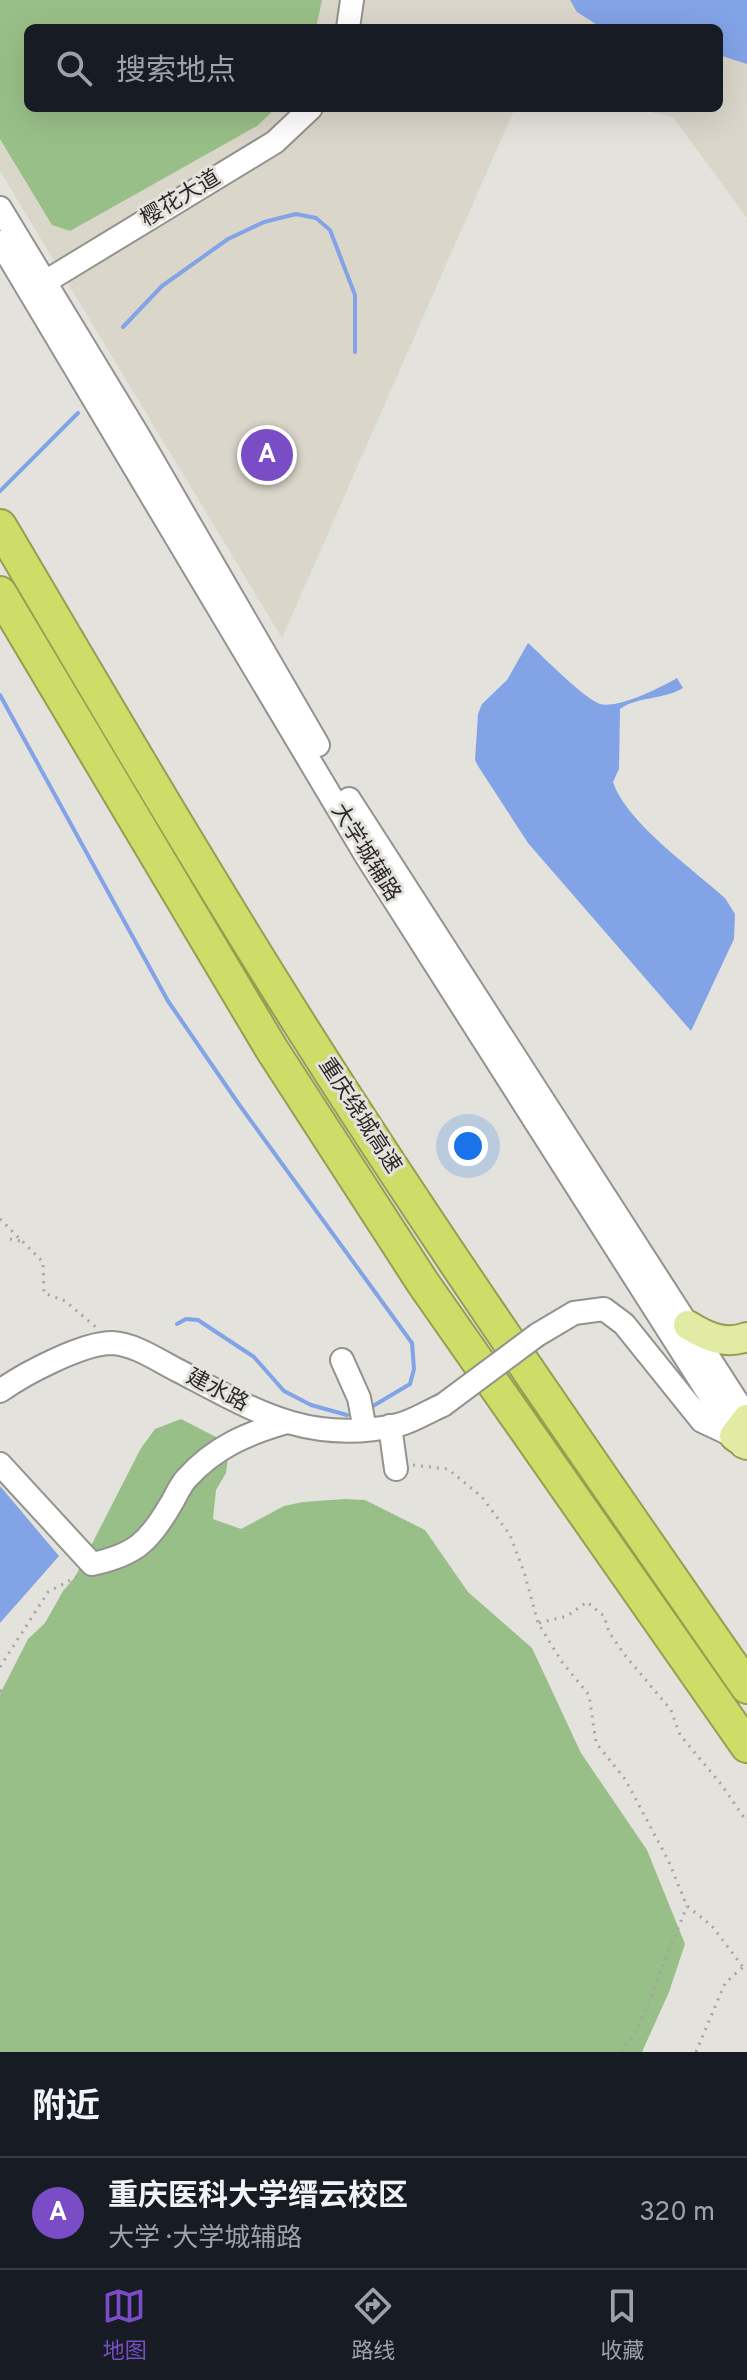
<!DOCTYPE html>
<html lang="zh">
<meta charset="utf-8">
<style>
:root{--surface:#171b24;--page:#242831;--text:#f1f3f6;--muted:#9ea1a6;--line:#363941;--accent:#7a4cc5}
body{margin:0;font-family:Overpass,"Noto Sans SC",sans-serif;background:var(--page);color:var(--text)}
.you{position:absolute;left:468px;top:1146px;width:28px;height:28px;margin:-20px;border:6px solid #fff;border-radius:50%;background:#1a73e8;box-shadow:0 0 0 12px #1a73e833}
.badge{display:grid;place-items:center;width:52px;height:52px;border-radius:50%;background:var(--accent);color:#fff;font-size:26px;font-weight:700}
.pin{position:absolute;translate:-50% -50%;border:4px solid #fff;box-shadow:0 2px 8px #0006}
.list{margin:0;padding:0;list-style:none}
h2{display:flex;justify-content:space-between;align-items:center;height:104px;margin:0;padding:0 32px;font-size:34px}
h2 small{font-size:26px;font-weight:400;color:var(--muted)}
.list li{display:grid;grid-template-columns:52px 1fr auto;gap:24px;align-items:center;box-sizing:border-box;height:112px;padding:0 32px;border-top:2px solid var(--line)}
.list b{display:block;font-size:30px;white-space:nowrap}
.list p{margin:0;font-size:26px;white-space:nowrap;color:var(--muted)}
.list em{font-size:26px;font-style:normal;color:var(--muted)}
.icon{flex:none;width:44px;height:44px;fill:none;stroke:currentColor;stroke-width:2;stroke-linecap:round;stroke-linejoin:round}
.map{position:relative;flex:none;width:747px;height:2052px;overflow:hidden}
.search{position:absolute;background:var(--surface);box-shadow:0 8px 32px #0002;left:24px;right:24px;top:24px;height:88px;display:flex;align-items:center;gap:20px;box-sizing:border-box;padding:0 28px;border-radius:12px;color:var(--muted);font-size:30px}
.sheet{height:216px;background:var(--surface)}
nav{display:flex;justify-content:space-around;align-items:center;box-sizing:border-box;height:112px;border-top:2px solid var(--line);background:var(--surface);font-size:22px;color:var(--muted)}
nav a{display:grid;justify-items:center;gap:4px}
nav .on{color:var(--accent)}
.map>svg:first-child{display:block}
.built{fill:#dad6ca}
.green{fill:#99bf88}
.water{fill:#83a3e7}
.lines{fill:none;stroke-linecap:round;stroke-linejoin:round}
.stream{stroke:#83a3e7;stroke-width:4}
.minor-casing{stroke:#94928e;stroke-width:26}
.major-casing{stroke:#949f52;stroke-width:32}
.highway-casing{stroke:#949f52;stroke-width:36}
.path{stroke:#a5a4a0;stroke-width:3;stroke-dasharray:2 6;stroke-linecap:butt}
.minor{stroke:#fff;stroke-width:22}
.major{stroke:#e1eba4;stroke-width:28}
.highway{stroke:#cdde68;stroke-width:32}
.minor-bridge-casing{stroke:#94928e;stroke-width:26;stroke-linecap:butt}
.minor-bridge{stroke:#fff;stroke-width:22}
.labels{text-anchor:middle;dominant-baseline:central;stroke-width:6;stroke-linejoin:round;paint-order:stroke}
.street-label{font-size:22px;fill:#2b2a28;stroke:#e3e2dc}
</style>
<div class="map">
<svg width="747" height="2052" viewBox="0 0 747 2052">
<rect width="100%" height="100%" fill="#e3e2dc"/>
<path class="built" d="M0 0H747V218L673 117 633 108H719V28H28V108H515L282 638 0 171Z"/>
<path class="green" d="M0 0H322L316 28H28V108H276L257 126 70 231 52 225 0 139Z
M181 1419 218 1438 229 1451 226 1473 216 1490 213 1519 241 1529 284 1506 303 1502 345 1499 365 1500 425 1530 468 1592 532 1648 581 1753 647 1850 685 1944 669 1992 642 2052H0V1694L28 1639 45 1623 63 1591 75 1577 141 1448 155 1429Z"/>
<path class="water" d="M570 0H747V64L719 55V28H602L577 12Z
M528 643C545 658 582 697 600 704 618 709 662 687 677 678L683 688C664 700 638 696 620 709L619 769 613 782C626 822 693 869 725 898L735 914 734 939 691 1031 528 843 478 766 475 760 478 714 482 704 507 680Z
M0 1486 59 1556 0 1623Z"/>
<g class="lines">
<path class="stream" d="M123 327 162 286 228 239 264 222 296 214 316 218 330 230 355 295V352
M0 491 78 413
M0 695 168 1001 238 1103 412 1343 414 1369 410 1384 368 1409
M177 1324 186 1319 198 1320 254 1357 284 1391 311 1405 347 1415"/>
<defs>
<path id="minor" d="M348 28 352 0
M0 208 138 435 318 745
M0 242 367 857 742 1446
M45 282 275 142 311 108
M349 799 747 1417
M537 1335 574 1313 604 1309 624 1324 702 1421 734 1436
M342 1360 359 1398 365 1430
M0 1391C24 1374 82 1343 112 1343 135 1344 159 1361 179 1371 255 1411 309 1445 398 1425 414 1421 429 1411 443 1405
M390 1426 396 1469
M0 1464 92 1564C135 1555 149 1542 171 1504 176 1496 180 1485 187 1478 215 1447 248 1433 287 1422"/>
<path id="major" d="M688 1325C707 1337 725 1345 747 1337
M747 1419 734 1436 747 1445"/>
<path id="highway" d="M0 526C100 695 199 865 304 1031 445 1254 597 1470 747 1687
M0 593 271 1048 423 1283 747 1746"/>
</defs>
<use href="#minor" class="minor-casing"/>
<use href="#major" class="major-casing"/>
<use href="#highway" class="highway-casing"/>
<path class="path" d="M0 1219 43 1262 44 1293 65 1301 97 1328
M10 1239 20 1241
M413 1465 448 1469 482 1497 510 1535 525 1575 538 1623 562 1662 589 1695 596 1743 625 1779 668 1860 687 1906 712 1926 743 1967 747 1966
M539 1623 567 1616 587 1602 604 1616 609 1632 624 1654 671 1710 680 1735 721 1784 747 1822
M0 1667 48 1592 78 1576
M0 1690 7 1696
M621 2052 637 2031 687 1906
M696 2052 725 1983 743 1967"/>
<use href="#minor" class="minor"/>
<use href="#major" class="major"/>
<use href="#highway" class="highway"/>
<defs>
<path id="minor-bridge" d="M443 1405 537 1335"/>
</defs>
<use href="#minor-bridge" class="minor-bridge-casing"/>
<use href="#minor-bridge" class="minor-bridge"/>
</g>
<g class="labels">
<g class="street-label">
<text transform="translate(181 199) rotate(-31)">樱花大道</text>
<text transform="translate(365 853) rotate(58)">大学城辅路</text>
<text transform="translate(359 1116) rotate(57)">重庆绕城高速</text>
<text transform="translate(217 1391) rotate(27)">建水路</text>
</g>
</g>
</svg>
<div class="you"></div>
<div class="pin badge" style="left:267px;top:455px">A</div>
<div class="search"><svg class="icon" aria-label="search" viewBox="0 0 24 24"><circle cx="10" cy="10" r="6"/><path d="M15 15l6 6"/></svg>搜索地点</div>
</div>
<section class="sheet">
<h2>附近<small></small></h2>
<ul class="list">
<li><span class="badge">A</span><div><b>重庆医科大学缙云校区</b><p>大学 · 大学城辅路</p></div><em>320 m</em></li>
</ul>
</section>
<nav>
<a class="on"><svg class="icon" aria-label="map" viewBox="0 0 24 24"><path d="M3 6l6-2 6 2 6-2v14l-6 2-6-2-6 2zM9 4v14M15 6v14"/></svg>地图</a>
<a><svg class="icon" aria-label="directions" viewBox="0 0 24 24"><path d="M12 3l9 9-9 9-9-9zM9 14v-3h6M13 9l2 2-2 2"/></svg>路线</a>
<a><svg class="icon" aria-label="saved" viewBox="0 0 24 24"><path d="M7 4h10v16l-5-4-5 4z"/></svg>收藏</a>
</nav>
